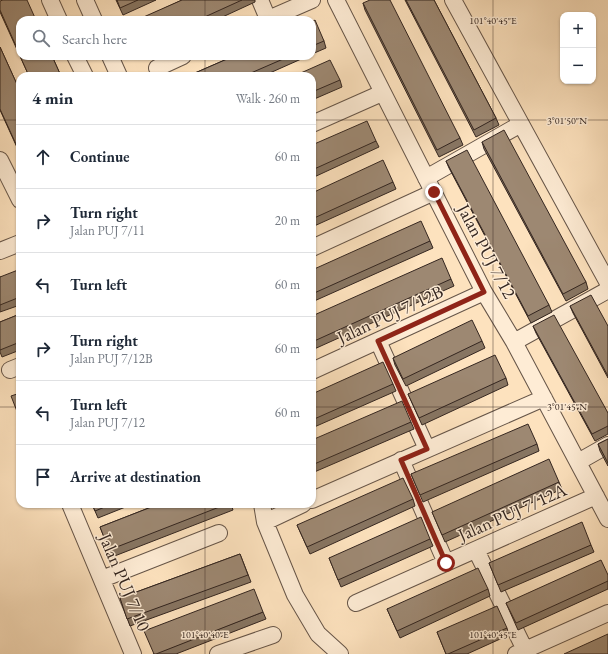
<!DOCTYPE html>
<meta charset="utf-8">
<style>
:root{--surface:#fff;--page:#f2f2f3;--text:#1f2937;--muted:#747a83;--line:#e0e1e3}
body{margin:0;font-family:"EB Garamond",serif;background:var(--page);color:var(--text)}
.controls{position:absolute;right:12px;top:12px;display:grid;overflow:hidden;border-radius:8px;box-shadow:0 1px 3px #0004}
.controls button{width:36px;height:36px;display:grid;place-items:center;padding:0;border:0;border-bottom:1px solid var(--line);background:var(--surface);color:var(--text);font:20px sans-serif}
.stop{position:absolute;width:12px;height:12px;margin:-9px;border:3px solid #8f2418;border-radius:50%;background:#fff}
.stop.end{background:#8f2418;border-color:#fff;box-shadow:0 1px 4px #0008}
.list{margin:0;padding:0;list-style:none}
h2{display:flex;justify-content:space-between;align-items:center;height:52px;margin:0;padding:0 16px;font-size:17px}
h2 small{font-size:13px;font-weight:400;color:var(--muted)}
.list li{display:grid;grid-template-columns:26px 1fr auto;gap:12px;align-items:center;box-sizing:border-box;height:64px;padding:0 16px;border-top:1px solid var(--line)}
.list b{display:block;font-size:15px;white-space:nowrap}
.list p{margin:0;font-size:13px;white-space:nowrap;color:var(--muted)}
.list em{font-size:13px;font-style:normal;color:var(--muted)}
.icon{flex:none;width:22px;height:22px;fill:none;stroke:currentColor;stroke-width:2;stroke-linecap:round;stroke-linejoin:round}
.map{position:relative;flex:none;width:608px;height:654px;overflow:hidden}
.search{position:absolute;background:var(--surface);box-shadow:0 1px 3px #0004;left:16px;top:16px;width:300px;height:44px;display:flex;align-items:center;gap:10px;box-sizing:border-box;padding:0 14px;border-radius:12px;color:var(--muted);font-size:15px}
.panel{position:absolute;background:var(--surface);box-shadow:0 1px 3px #0004;left:16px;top:72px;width:300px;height:436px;border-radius:12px}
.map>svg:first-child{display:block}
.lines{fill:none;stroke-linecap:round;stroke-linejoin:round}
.minor-casing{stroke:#665548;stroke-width:18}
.minor{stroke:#feecd5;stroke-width:16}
.wall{fill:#877562;stroke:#342620}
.building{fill:#9d8872;stroke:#342620}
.route{stroke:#8f2418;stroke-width:5}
.ticks{fill:none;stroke:#342620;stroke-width:1;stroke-opacity:0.45}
.labels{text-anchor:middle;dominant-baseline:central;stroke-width:3;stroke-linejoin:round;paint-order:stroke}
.street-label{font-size:18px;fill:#342620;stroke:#feecd5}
.ticks-label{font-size:10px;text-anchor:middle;fill:#342620;stroke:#feecd5;stroke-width:3;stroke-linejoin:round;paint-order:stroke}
</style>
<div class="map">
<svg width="608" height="654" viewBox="0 0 608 654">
<rect width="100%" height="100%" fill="#fde2be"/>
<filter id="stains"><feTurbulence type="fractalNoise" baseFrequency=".005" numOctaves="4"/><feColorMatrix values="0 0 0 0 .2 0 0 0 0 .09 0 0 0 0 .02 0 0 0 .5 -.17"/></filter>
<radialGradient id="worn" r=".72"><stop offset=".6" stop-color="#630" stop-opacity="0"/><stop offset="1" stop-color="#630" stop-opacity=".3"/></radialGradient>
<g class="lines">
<defs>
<path id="minor" d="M50 0 59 20
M85 0 94 20
M260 0 268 19
M336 0 484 292 514 342 608 519
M453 0 608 283
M266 20 312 0
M75 56 85 76
M110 56 119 76
M157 68 183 56
M312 124 382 93
M0 160 20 200
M426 178 521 124
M312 248 434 192
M0 251 20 243
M378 341 427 449
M514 342 608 290
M10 370 20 366
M312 371 484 292
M401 460 446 563
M578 462 608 445
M312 500 544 398
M70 504 133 654
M262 504 265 522 295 595 318 634 340 654
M265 522 303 504
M476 550 525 650
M102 579 219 533
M356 603 596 496
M218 654 273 635
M516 654 608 613"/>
</defs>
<use href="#minor" class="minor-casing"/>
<use href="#minor" class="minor"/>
</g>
<path class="wall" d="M116 0H156L123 15Z
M182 0H255V2L216 20H139Z
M405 0H434L496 118 499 125 476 137Z
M0 1 20 20V56H52L61 76H29L0 12Z
M363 3 460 138 463 145 439 157 365 10Z
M312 22 324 41 326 48 312 54Z
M0 47 20 91V154L0 110Z
M234 56H308L263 76H188Z
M312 76 340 80 342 87 312 100Z
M376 141 379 147 312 178V145Z
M482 142 586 282 588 289 566 301 484 149Z
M446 161 549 305 552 312 531 323 449 168Z
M393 182 396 189 312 227V193Z
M430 241 433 248 312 302V270Z
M20 275V305L0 312V277Z
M451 279 454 286 312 350V316Z
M570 306 608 326V378L573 313Z
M20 314V350L2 357 0 352V322Z
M533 326 608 413V434L595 441 536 333Z
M482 341 485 348 406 386 395 365 393 358Z
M506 378 508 385 422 425 408 394Z
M393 384 396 391 312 428V394Z
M411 422 414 429 312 473V440Z
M608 439V466L600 451 598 444Z
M537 444 539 451 423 502 411 474Z
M559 482 562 489 445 542 432 512Z
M413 499 415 506 310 554 297 525Z
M92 504H133L98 518Z
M159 504H231L233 510 112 557 100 527Z
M430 539 433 546 341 587 329 558Z
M591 545 594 552 501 592 489 563Z
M240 554 251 582 130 626 120 598Z
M608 575V589L518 630 506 603Z
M488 589 490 596 400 638 387 609Z
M263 612 266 619 176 654H153Z
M507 628 509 635 467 654H446L437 632Z"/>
<path class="building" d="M3 0H27L36 20H20V55L0 10V1Z
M117 0H138L120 8Z
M182 0H242L198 20H139V19Z
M370 0H390L460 138 437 150 363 3Z
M406 0H434L496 118 474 130Z
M315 20 324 41 312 46V22Z
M0 47 20 91V153L0 109Z
M20 56H52L61 76H29Z
M234 56H290L244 76H188Z
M330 60 340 80 312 92V76H294Z
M367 121 376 141 312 170V145Z
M504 130 586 282 563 294 482 142Z
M467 150 549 305 528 316 446 161Z
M383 160 393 182 312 219V193Z
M421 221 430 241 312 294V270Z
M442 258 451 279 312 342V316Z
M18 270 20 275V297L0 305V277Z
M591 295 608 326V376L570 306Z
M20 314V342L0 350V322Z
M554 315 608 413V426L592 434 533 326Z
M472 320 482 341 403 379 393 358Z
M495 355 506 378 419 418 408 394Z
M383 362 393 384 312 420V394Z
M20 393V419L11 396Z
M402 401 411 422 312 465V440Z
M528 424 537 444 420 495 411 474Z
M608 439V463L598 444Z
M549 459 559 482 442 535 432 512Z
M403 478 413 499 307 547 297 525Z
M92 504H112L95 511Z
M159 504H227L109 550 100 527Z
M421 517 430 539 338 580 329 558Z
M582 522 591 545 498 585 489 563Z
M240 554 248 575 127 619 120 598Z
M601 560 608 575V581L516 623 506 603Z
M478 568 488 589 397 631 387 609Z
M254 589 263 612 156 654H154L144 631Z
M497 606 507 628 448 654H446L437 632Z
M608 634V654H564Z"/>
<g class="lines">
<path class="route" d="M434 192 484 292 378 341 427 449 401 460 446 563"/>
</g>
<path class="ticks" d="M205 0V20M493 0V654M205 56V76M0 120H20M312 120H608M0 407H20M312 407H608M205 504V654"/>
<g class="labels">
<g class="street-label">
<text transform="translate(487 251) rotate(62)">Jalan PUJ 7/12</text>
<text transform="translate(390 314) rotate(-25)">Jalan PUJ 7/12B</text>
<text transform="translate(512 512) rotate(-24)">Jalan PUJ 7/12A</text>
<text transform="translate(125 582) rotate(67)">Jalan PUJ 7/10</text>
</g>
</g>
<g class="ticks-label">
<text x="493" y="24">101°40'45"E</text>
<text x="567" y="124">3°01'50"N</text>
<text x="567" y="410">3°01'45"N</text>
<text x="205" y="638">101°40'40"E</text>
<text x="493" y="638">101°40'45"E</text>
</g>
<rect width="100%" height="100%" filter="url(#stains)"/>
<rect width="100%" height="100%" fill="url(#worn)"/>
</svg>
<div class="controls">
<button>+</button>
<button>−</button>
</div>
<div class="stop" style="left:446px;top:563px"></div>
<div class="stop end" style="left:434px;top:192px"></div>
<div class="search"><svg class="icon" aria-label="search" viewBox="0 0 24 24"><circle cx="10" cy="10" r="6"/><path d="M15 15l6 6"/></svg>Search here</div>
<section class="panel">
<h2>4 min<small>Walk · 260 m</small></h2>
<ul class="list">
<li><svg class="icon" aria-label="ahead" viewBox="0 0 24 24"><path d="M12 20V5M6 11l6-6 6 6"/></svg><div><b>Continue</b></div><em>60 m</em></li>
<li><svg class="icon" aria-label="right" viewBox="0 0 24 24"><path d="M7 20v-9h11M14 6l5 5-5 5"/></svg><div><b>Turn right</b><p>Jalan PUJ 7/11</p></div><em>20 m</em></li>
<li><svg class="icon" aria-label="left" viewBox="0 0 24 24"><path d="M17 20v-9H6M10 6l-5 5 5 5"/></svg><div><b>Turn left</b></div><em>60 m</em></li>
<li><svg class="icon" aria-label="right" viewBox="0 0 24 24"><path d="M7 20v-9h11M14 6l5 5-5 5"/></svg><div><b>Turn right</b><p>Jalan PUJ 7/12B</p></div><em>60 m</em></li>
<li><svg class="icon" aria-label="left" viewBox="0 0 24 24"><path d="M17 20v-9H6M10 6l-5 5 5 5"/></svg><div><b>Turn left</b><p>Jalan PUJ 7/12</p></div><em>60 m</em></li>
<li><svg class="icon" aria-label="arrive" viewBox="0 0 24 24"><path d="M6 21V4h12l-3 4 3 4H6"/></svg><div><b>Arrive at destination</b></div></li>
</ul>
</section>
</div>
